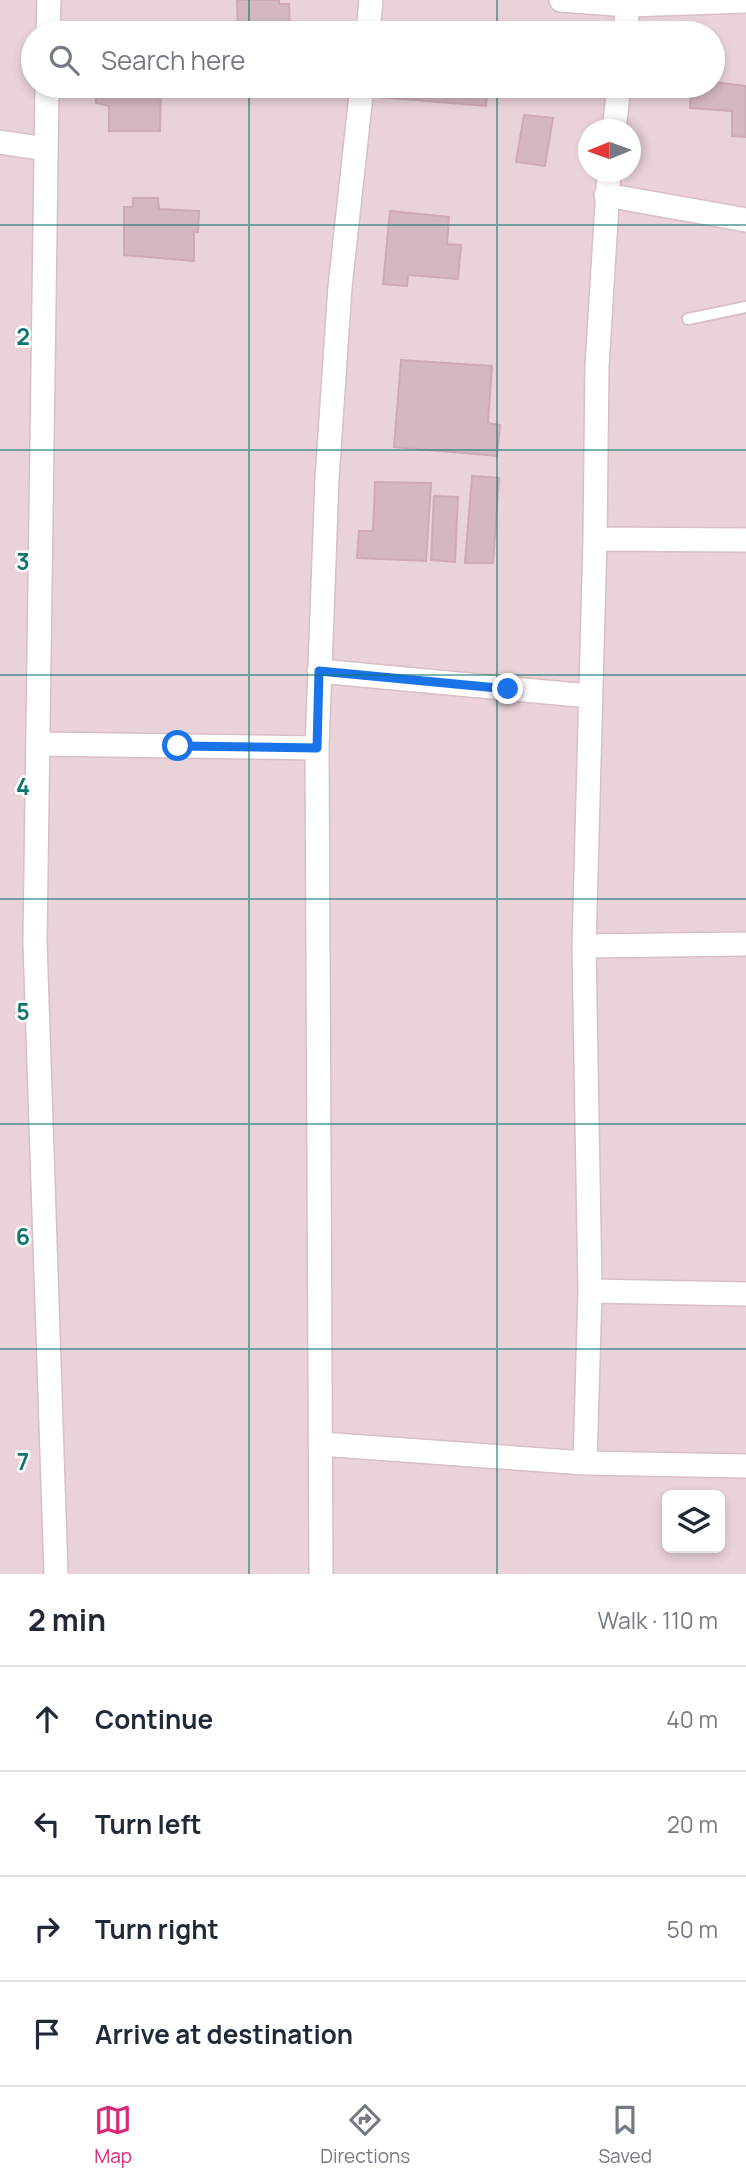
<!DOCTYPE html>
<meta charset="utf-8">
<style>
:root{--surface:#fff;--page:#f2f2f3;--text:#1f2937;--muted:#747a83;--line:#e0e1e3;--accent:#db2777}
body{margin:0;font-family:Manrope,sans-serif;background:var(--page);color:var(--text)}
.controls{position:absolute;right:21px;bottom:21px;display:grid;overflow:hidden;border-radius:10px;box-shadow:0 4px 10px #0003}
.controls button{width:63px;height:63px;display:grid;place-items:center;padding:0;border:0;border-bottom:2px solid var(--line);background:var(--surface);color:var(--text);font:35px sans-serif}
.compass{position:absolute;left:578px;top:119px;width:63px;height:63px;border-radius:50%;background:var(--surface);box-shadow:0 4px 10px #0003;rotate:269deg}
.stop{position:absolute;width:21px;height:21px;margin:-16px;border:5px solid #1a73e8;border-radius:50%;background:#fff}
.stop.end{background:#1a73e8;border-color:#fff;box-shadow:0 2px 7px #0008}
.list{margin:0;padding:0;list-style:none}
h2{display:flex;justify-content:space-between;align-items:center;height:91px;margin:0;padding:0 28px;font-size:30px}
h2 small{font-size:23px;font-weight:400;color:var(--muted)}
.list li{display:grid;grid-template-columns:46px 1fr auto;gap:21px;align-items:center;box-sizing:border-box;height:105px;padding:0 28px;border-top:2px solid var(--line)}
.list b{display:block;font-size:26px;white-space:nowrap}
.list em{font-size:23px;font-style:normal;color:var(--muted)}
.icon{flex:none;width:38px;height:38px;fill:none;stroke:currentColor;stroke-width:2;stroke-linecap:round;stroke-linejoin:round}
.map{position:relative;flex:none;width:746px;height:1574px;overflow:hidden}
.search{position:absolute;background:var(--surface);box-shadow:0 4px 10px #0003;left:21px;right:21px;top:21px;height:77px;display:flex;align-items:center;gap:18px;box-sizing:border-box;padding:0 24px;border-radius:38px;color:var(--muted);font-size:26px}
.sheet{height:511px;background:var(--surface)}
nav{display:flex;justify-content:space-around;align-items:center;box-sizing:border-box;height:98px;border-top:2px solid var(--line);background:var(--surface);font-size:19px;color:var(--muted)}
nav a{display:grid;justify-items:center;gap:4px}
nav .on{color:var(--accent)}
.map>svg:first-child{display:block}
.residential{fill:#ead3d8;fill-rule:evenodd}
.building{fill:#d4b7bf;stroke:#cfaab4;stroke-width:2}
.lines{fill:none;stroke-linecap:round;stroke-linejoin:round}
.service-casing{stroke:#d9bec4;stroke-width:14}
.minor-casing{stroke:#d9bec4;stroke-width:26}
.service{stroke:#fff;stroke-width:10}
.minor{stroke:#fff;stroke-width:23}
.route{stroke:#1a73e8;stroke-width:9}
.grid{fill:none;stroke:#0f766e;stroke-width:2;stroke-opacity:0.55}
.grid-label{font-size:23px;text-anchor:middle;font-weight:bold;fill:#0f766e;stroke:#fff;stroke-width:5;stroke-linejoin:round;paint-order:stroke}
</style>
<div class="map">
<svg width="746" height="1574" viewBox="0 0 746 1574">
<rect width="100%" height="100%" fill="#f2e2e5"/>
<path class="residential" d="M0 0H746V1574H0ZM33 33H713V86H33ZM588 130H630V172H588ZM667 1495H720V1548H667Z"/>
<path class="building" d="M237 0H279V4H289L290 33H238Z
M396 22 483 27V33H395Z
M713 82 746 86V137L732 136V111L690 108 691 86H713Z
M95 86H161L160 131H109V106L96 103Z
M381 86H488L486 106 380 97Z
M524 115 553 118 545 166 516 162Z
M133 198H158L159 209 199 211 198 232H194V261L124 255V207H133Z
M390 211 449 217 447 244 461 245 458 279 408 275 407 286 383 284Z
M401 360 492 366 488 423 500 425 497 456 394 447Z
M472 476 499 478 493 563H465Z
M375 482 431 483 426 561 357 558 359 531H373Z
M434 496 458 497 455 562 431 560Z"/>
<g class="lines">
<defs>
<path id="service" d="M688 319 746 307"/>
<path id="minor" d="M561 0 628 5 629 0
M48 33 49 0
M368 33 371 0
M625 33 628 5 746 1
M47 86 35 942 56 1574
M614 130 619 86
M0 142 46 149
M606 195 746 220
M595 539 746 540
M319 671 589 696
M39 744 317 748
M584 946 746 944
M590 1291 746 1294
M321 1444 585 1463 746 1466
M585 1463 590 1291 584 946 595 539 597 366 609 172
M321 1574 317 748 327 479 340 287 362 86"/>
</defs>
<use href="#service" class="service-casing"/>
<use href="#minor" class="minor-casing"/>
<use href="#service" class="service"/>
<use href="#minor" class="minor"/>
</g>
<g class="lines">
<path class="route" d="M178 746 317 748 319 671 508 689"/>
</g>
<path class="grid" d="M249 0V33M497 0V33M249 86V1574M497 86V1574M0 225H746M0 450H746M0 675H746M0 899H746M0 1124H746M0 1349H746"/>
<g class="grid-label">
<text x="23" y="345">2</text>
<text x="23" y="570">3</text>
<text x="23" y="795">4</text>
<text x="23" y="1020">5</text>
<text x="23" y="1245">6</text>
<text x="23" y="1470">7</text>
</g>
</svg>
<div class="controls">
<button><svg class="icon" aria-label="layers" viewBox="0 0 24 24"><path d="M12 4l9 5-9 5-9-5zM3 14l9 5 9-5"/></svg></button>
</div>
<svg class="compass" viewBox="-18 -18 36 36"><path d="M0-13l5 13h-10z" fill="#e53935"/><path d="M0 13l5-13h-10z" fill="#747a83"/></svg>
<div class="stop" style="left:178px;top:746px"></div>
<div class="stop end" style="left:508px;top:689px"></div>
<div class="search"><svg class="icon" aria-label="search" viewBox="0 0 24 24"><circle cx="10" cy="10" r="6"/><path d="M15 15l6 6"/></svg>Search here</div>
</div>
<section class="sheet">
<h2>2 min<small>Walk · 110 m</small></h2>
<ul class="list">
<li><svg class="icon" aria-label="ahead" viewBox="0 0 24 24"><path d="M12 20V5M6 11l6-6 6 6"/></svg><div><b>Continue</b></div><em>40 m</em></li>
<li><svg class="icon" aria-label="left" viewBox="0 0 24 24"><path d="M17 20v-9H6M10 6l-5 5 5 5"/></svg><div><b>Turn left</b></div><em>20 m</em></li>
<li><svg class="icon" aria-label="right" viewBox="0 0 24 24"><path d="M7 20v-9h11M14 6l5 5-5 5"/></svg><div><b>Turn right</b></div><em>50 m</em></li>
<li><svg class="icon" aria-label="arrive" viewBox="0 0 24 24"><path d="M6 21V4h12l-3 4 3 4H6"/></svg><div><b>Arrive at destination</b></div></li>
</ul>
</section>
<nav>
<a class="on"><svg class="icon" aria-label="map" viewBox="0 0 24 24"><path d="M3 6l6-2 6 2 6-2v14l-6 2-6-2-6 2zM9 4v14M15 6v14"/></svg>Map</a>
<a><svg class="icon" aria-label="directions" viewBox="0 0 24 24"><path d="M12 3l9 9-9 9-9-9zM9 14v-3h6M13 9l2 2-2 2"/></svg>Directions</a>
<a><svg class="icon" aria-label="saved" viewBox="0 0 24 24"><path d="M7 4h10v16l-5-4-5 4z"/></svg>Saved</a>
</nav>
